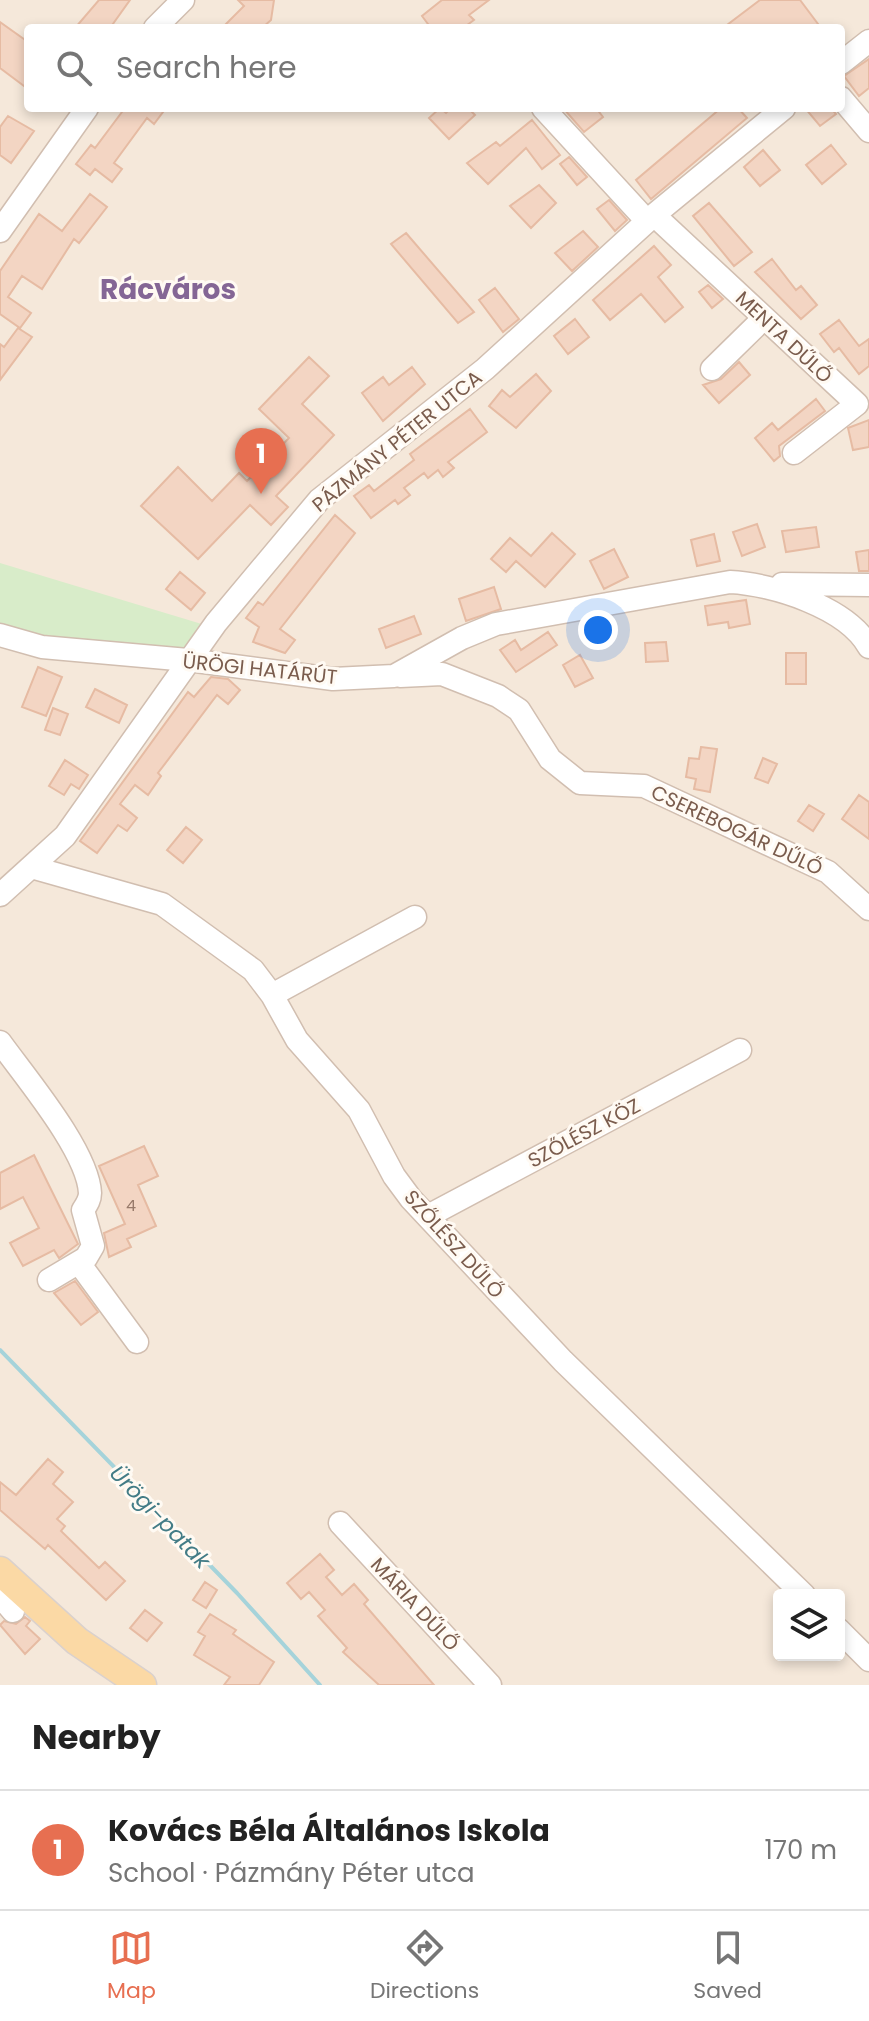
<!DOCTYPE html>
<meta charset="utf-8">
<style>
:root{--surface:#fff;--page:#f2f2f2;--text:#222;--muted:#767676;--line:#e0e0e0;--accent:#e76f51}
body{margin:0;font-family:Poppins,sans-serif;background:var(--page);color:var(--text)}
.controls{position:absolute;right:24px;bottom:24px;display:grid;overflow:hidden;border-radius:8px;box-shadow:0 4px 12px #0003}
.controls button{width:72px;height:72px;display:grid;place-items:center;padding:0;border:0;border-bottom:2px solid var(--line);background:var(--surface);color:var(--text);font:40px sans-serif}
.you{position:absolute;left:598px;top:630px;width:28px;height:28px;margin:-20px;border:6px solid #fff;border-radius:50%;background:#1a73e8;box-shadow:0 0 0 12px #1a73e833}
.badge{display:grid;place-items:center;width:52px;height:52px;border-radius:50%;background:var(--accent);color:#fff;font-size:26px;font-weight:700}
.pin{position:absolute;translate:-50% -66px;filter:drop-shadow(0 2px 4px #0008)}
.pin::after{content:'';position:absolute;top:42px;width:28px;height:24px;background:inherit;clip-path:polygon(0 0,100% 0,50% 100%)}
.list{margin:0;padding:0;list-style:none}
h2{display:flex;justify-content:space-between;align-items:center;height:104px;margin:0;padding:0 32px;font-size:34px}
h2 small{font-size:26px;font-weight:400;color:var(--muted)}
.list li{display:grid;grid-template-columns:52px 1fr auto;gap:24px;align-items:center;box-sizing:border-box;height:120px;padding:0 32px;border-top:2px solid var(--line)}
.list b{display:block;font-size:30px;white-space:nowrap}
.list p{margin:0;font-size:26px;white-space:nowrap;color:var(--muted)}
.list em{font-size:26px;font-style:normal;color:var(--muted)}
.icon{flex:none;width:44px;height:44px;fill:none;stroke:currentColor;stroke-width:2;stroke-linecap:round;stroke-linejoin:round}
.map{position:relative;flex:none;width:869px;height:1685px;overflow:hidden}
.search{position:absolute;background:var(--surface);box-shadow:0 4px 12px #0003;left:24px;right:24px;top:24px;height:88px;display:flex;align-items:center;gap:20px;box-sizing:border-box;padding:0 28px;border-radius:8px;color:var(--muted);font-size:30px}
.sheet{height:224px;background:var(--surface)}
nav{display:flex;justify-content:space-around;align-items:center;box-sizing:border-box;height:112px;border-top:2px solid var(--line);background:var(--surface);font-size:22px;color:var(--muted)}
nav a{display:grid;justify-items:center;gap:4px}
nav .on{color:var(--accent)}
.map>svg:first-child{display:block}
.residential{fill:#f5e8da;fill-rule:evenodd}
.green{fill:#d8ecc9}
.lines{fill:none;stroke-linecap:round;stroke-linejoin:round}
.stream{stroke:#a5d3da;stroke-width:4}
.building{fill:#f3d5c3;stroke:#e6bba3;stroke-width:2}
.minor-casing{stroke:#d1beb0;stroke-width:25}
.major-casing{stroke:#dad1cd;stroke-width:31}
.minor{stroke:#fff;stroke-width:22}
.major{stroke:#fbd9a5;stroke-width:28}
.labels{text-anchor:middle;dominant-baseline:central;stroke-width:6;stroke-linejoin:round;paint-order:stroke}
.number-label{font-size:16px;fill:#987a6a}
.street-label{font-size:20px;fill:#7a5c4d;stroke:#fffaf3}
.water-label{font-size:22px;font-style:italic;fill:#437c86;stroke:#fffaf3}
.district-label{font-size:28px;font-weight:bold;fill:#846695;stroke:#fffaf3}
</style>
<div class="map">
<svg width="869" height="1685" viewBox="0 0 869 1685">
<rect width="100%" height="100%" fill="#fdf6ec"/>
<path class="residential" d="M0 0H869V1685H0ZM28 28H841V108H28ZM779 1595H839V1655H779Z"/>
<path class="green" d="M0 563 205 625 184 660 0 634Z"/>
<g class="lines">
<path class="stream" d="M0 1350 237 1593 320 1685"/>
</g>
<path class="building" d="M99 0H130L110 28H75Z
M238 0H274L271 20 262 28H222L244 6Z
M442 0H489L469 15 474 20 463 28H431L422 16Z
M760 0H800L821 28H723Z
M0 22 28 42V89L0 68Z
M869 59V88L859 96 844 76Z
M125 108H166L154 124 147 118 114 163 122 169 112 182 95 169 90 175 76 164 91 145 95 148Z
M440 108 446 113 451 108H468L475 115 449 139 429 118Z
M563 108H596L603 117 584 132Z
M721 108H738L747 118 651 199 636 180Z
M805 108H831L836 114 820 126Z
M8 116 34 131 11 163 0 155V127Z
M532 120 560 155 542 169 526 148 488 184 467 163 496 142 500 146Z
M831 145 846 164 822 184 806 165Z
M763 150 780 170 760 186 744 167Z
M569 157 587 177 577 185 560 164Z
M539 185 556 203 531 228 510 206Z
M90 194 107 207 79 243 74 239 42 289 22 276 8 297 31 313 20 328 0 314V271L39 214 62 231Z
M609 200 627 220 615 231 597 209Z
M709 203 752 252 734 266 693 216Z
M583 231 598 247 572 271 555 253Z
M406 233 474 312 458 323 391 244Z
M654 246 671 265 658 277 683 307 665 322 641 294 610 320 593 300Z
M772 259 796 290 801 286 817 305 801 319 755 272Z
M708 285 723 299 712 308 699 292Z
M495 288 519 319 503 332 479 300Z
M575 319 589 337 568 354 554 336Z
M839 320 859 346 869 339V366L859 374 839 348 834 352 820 334Z
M18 328 32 337 0 380V344L4 347Z
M309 357 329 376 302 404 334 435 276 496 288 507 271 525 250 505 198 559 141 506 178 467 212 501 239 473 247 481 289 438 259 409Z
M739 362 750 375 719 403 703 385 721 379Z
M412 367 425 384 383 421 362 393 383 377 389 385Z
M536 374 551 391 516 428 489 406 502 390 510 397Z
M816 399 825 411 779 446 780 456 774 461 755 438 772 423 778 430Z
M470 409 487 432 448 462 454 468 443 477 438 470 428 478 424 473 404 488 410 495 398 504 395 500 371 518 354 496 369 485 374 491 414 460 410 454Z
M869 420V447L853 450 848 428Z
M335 515 355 533 280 629 295 640 285 653 253 642 259 627 246 618 258 602 263 605Z
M757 524 765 547 742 556 733 532Z
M816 527 819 547 786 552 782 531Z
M552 533 575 554 545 587 516 561 506 572 491 559 510 538 531 556Z
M714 534 720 561 697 566 691 540Z
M614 549 628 577 604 589 590 561Z
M869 550V571H859L856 552Z
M180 572 205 593 191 610 166 589Z
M494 587 501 609 466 621 459 599Z
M746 600 750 624 729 628 728 622 708 625 705 606Z
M414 616 421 634 386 648 379 629Z
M548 632 557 645 516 672 500 650 515 640 521 650Z
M666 642 668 661 646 662 645 643Z
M786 653H806V684H786Z
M580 655 593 678 575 687 563 665Z
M38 667 62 677 46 716 22 707Z
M211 677 228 679 240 690 228 704 217 695 158 773 161 776 148 795 135 785 120 804 137 818 127 831 118 825 97 853 80 841 188 692 194 697Z
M95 689 127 705 119 723 86 707Z
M53 708 68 714 60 735 45 730Z
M701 747 717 749 710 792 694 789 696 779 686 777 689 758 699 759Z
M763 758 777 764 768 783 755 778Z
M65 760 88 775 79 789 71 784 64 795 49 786Z
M859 795 869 802V839L842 819Z
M809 805 824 814 813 831 798 821Z
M186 827 202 840 183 863 167 850Z
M144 1146 158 1176 138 1185 156 1226 127 1239 131 1247 109 1257 104 1233 125 1224 99 1166Z
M34 1155 78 1244 59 1258 54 1250 23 1266 10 1243 39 1228 23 1197 0 1209V1173Z
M75 1281 98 1312 81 1325 54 1293Z
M48 1459 63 1472 53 1484 73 1502 57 1519 65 1526 61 1531 99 1568 105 1562 125 1581 106 1600 48 1545 45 1549 0 1510V1482L16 1495Z
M320 1554 334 1570 326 1577 342 1595 354 1584 368 1600 364 1604 434 1685H379L343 1652 347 1648 318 1616 325 1610 309 1592 301 1599 287 1583Z
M205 1582 217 1590 206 1608 193 1600Z
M145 1610 162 1623 147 1641 130 1628Z
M210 1614 236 1630 233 1634 274 1662 259 1685H224L230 1677 194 1655 205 1636 198 1632Z
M25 1617 30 1621 26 1626 40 1639 25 1654 0 1625 4 1621 16 1624Z"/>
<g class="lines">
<defs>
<path id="minor" d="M155 28 183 0
M841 63 869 41
M841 98 869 131
M543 108 647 221
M654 215 857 404 794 453
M0 231 87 108
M712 369 764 318
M782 584 869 585
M0 635 42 647 188 660 333 679 394 676 462 638 496 624 730 582C772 584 847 607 869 647
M400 676 442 674 498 696 519 710 550 759 580 783 644 786 828 872 869 909
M31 867 162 904 253 970 272 995 297 1040 359 1110 394 1176 411 1199 563 1361 804 1595
M0 895 65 836 216 623 319 500 485 369 654 215 784 108
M272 995 415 917
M0 1042C25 1077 88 1151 90 1193 90 1200 87 1204 83 1210L93 1246 86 1258 49 1280
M428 1216 740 1050
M79 1263 137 1342
M340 1523 490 1685
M0 1596 13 1611
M839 1630 869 1660"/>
<path id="major" d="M0 1571 77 1641 142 1685"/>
</defs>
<use href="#minor" class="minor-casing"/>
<use href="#major" class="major-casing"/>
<use href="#minor" class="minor"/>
<use href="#major" class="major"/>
</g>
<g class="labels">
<g class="number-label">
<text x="131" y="1205">4</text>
</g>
<g class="street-label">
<text transform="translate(784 337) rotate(43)">MENTA DŰLŐ</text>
<text transform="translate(397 441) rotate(-39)">PÁZMÁNY PÉTER UTCA</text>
<text transform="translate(260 669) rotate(6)">ÜRÖGI HATÁRÚT</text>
<text transform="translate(737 830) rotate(25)">CSEREBOGÁR DŰLŐ</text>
<text transform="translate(584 1133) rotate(-28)">SZŐLÉSZ KÖZ</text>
<text transform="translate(454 1244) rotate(48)">SZŐLÉSZ DŰLŐ</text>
<text transform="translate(415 1604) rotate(47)">MÁRIA DŰLŐ</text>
</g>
<g class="water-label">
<text transform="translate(160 1517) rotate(46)">Ürögi-patak</text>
</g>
<g class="district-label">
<text x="168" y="289">Rácváros</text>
</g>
</g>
</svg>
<div class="controls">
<button><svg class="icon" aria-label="layers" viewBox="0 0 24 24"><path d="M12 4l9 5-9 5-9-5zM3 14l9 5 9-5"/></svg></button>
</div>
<div class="you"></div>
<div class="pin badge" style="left:261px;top:494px">1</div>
<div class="search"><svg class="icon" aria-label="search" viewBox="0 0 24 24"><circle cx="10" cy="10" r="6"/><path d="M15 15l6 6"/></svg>Search here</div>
</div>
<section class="sheet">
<h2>Nearby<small></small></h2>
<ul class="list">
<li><span class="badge">1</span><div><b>Kovács Béla Általános Iskola</b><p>School · Pázmány Péter utca</p></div><em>170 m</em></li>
</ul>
</section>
<nav>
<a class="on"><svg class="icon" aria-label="map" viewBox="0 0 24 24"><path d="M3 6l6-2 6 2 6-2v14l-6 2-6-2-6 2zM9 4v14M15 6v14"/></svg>Map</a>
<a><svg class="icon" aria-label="directions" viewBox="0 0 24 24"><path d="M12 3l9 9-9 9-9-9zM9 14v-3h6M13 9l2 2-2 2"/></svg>Directions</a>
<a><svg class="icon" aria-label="saved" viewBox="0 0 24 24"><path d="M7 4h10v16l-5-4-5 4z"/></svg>Saved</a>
</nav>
